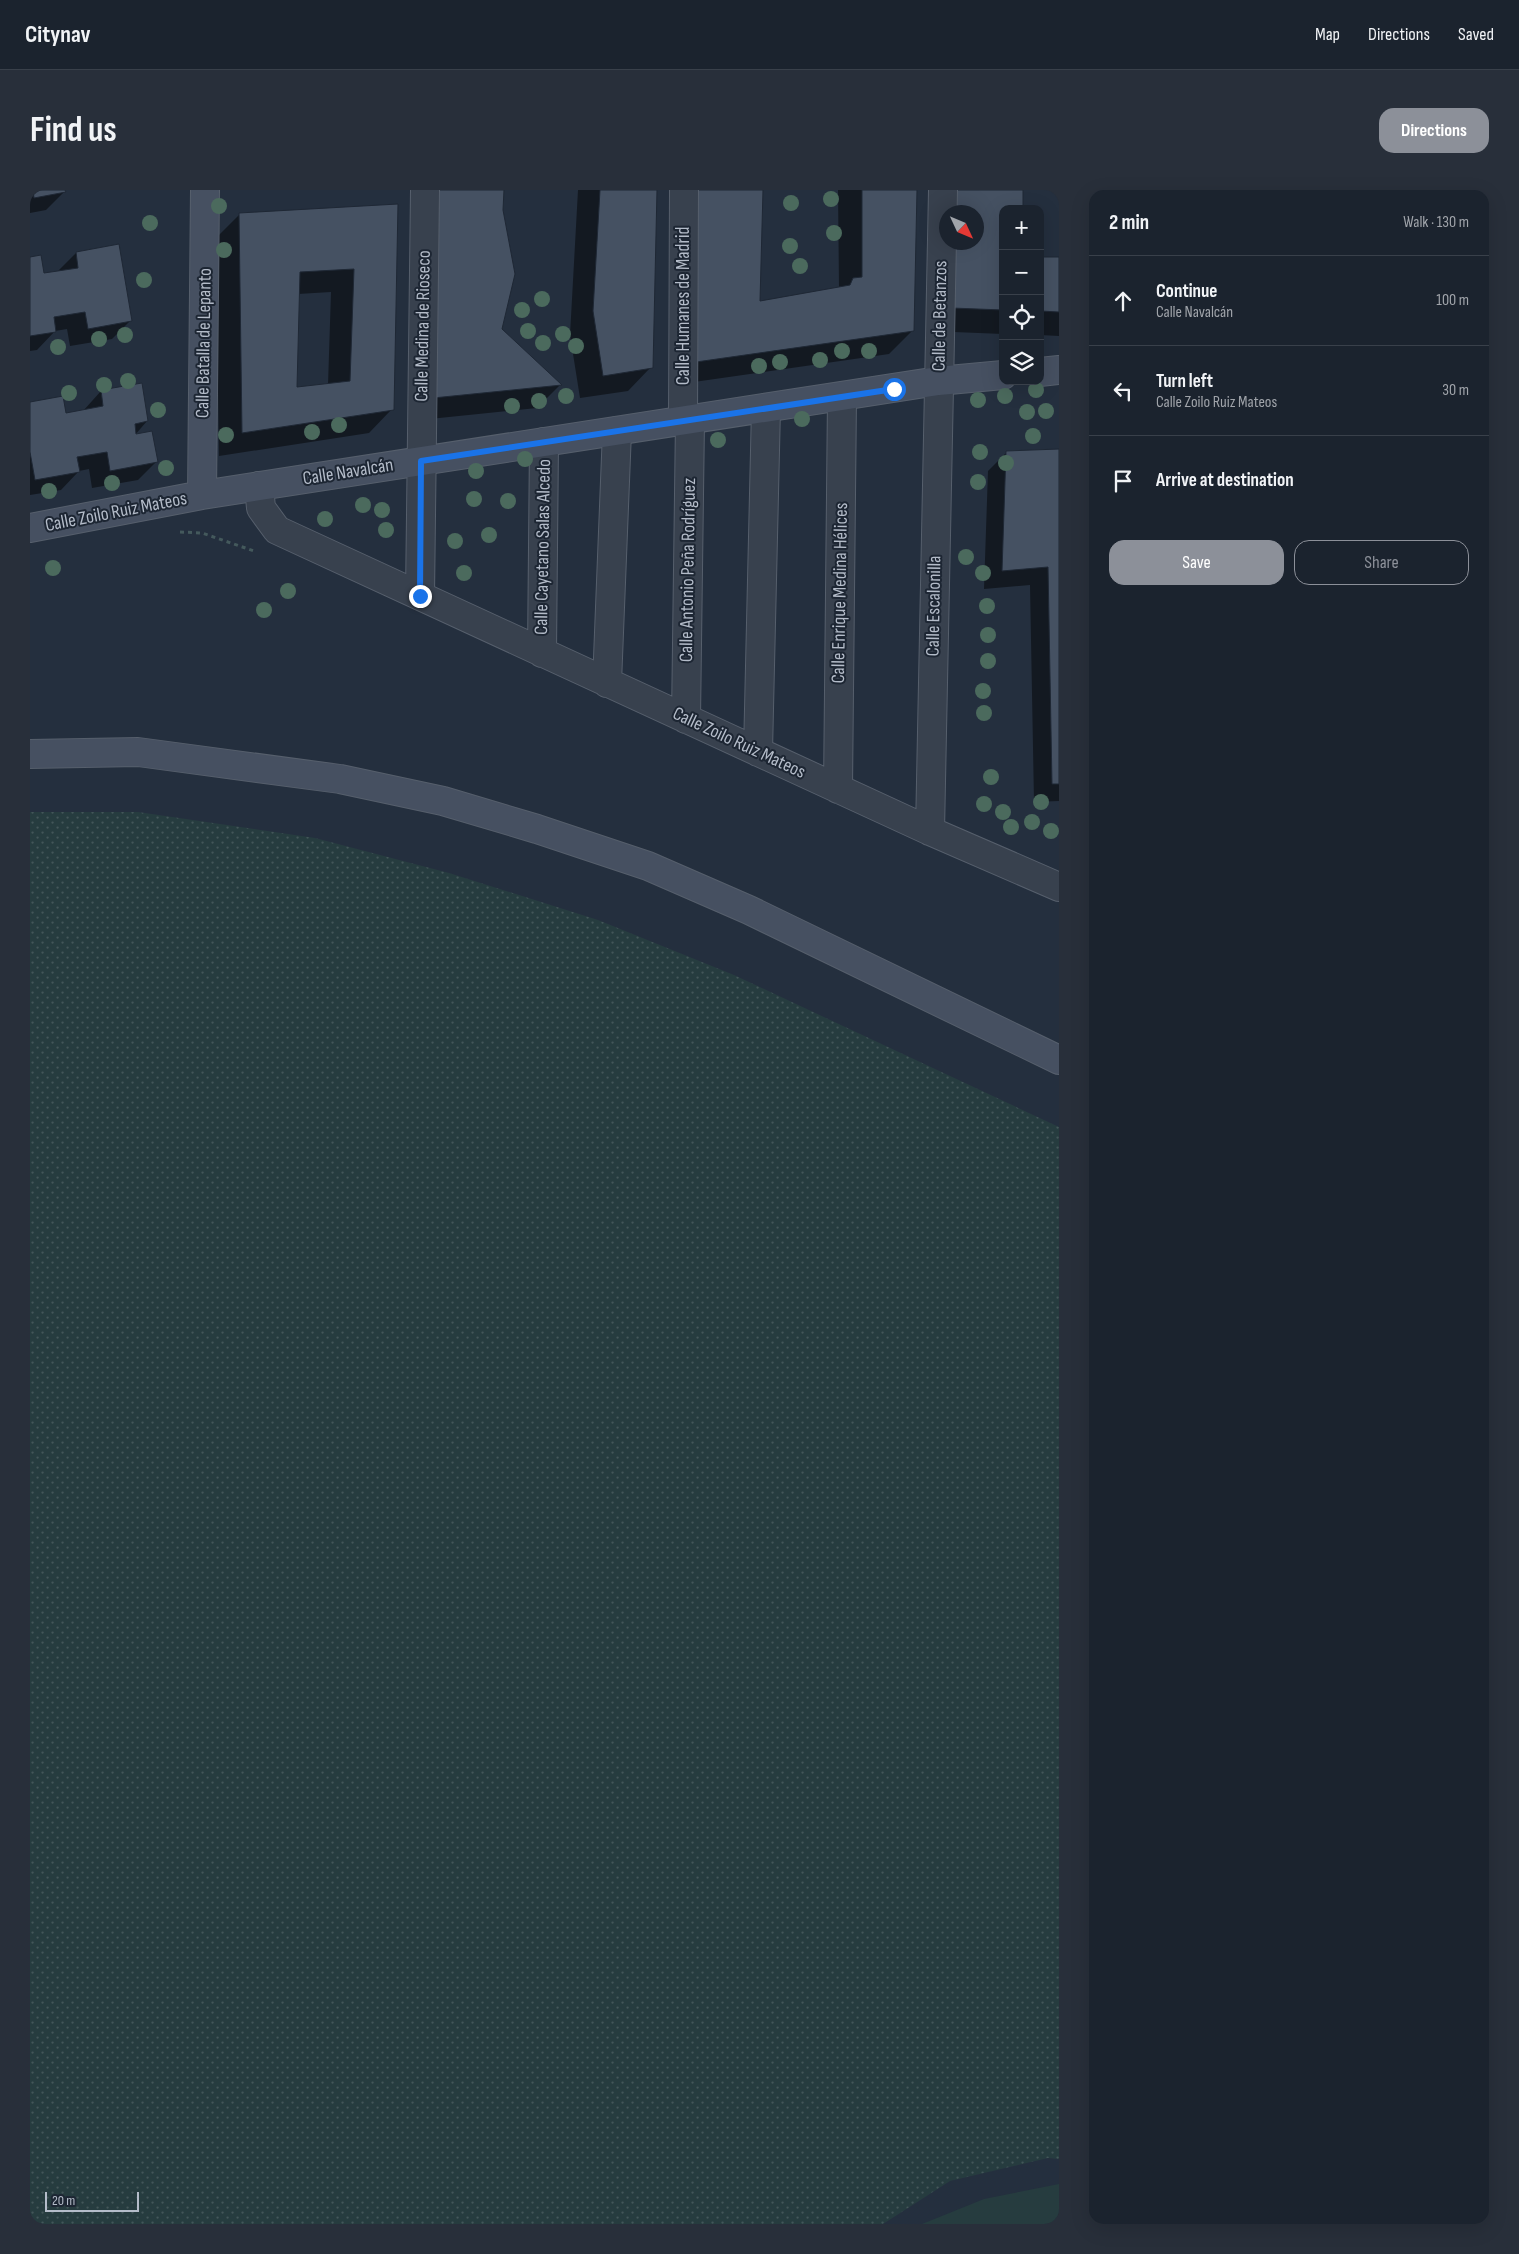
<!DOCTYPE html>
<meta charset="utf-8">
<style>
:root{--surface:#1b232e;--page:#282f3a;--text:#f1f3f6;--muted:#a0a4aa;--line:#39404a;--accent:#8c9099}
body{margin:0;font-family:"Sofia Sans Condensed",sans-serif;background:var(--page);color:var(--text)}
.controls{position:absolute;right:15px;top:15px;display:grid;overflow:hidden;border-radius:10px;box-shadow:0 5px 20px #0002}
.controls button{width:45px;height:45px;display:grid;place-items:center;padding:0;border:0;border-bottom:1px solid var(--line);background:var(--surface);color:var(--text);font:25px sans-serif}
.compass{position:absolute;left:909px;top:15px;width:45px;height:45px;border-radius:50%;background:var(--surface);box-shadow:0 5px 20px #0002;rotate:134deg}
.scale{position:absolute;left:15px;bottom:12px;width:94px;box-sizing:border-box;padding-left:5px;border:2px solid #b4bcc9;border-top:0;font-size:14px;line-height:18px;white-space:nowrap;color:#b4bcc9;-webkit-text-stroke:4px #1d2633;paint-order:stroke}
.stop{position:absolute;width:15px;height:15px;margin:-11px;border:4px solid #1a73e8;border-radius:50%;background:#fff}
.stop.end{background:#1a73e8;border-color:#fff;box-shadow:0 1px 5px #0008}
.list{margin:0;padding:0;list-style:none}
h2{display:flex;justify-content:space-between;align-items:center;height:65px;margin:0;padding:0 20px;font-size:21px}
h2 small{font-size:16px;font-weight:400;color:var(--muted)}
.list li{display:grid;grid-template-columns:32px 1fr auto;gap:15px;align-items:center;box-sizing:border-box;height:90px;padding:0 20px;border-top:1px solid var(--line)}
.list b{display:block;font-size:19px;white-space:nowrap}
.list p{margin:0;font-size:16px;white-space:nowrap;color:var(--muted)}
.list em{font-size:16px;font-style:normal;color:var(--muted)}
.actions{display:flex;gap:10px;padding:15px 20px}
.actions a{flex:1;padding:11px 0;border:1px solid var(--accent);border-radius:15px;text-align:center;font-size:18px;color:var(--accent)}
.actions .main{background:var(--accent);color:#fff}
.icon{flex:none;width:28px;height:28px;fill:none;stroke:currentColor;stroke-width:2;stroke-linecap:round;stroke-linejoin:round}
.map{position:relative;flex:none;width:1029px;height:2034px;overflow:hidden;border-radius:15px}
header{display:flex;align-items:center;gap:30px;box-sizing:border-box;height:70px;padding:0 25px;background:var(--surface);border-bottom:1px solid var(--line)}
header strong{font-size:24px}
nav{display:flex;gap:28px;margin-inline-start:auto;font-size:18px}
.intro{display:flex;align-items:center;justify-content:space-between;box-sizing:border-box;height:120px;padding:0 30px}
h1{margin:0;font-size:35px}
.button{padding:12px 22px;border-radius:15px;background:var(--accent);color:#fff;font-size:18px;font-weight:700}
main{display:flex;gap:30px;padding:0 30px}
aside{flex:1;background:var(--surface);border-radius:15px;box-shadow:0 5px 20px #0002}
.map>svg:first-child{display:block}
.grass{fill:url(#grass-dots)}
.garden{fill:#263c3f}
.shadow{fill:#0007;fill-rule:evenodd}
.building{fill:#455162;stroke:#1f2835;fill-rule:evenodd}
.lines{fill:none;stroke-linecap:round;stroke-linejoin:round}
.street-casing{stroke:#565f6c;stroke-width:30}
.secondary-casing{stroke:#565f6c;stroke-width:30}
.path{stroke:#44595c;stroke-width:3;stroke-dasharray:4 4;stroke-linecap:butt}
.street{stroke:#38414e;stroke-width:28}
.secondary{stroke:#465061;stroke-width:28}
.tree{fill:#4b6a5d}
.route{stroke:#1a73e8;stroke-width:6}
.labels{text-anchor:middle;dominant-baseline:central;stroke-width:4;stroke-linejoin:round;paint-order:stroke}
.street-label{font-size:19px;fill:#b4bcc9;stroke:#1d2633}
</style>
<header>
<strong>Citynav</strong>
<nav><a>Map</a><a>Directions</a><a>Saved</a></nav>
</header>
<div class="intro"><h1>Find us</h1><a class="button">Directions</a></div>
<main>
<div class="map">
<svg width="1029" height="2034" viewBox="0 0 1029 2034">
<defs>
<pattern id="grass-dots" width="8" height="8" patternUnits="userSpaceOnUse" patternTransform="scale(1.25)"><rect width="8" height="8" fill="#263c3f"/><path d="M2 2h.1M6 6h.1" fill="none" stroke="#435659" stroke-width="1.8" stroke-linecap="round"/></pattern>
</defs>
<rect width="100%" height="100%" fill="#242f3e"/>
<path class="grass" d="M0 622H108L285 648 419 683 568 730 704 785 1029 937V1969L1018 1968 920 1991 853 2034H0Z"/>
<path class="garden" d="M1029 1994V2034H892L954 2009Z"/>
<path class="shadow" d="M0 0H34V2L16 20 0 23Z
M386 0H473L470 139 530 195 507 218 380 231Z
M548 0H625L621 177 598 201 550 208 540 145Z
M732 0 729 113 809 98 808 0H886L882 141 859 164 643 195Z
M902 0H992L973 19V144L899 141ZM916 22H946V52H916Z
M367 15 362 219 339 243 189 266 186 48 210 24ZM301 102 298 195 266 198 268 104Z
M46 63 100 131 82 149 40 156 37 139 25 141 7 160 0 161V69L13 85 28 81Z
M1010 68H1029V146L1010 145Z
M71 201 117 231 105 245 126 272 108 290 62 298 59 279 49 281 31 300 0 305V213L35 225 53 221Z
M1029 260V611L1004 612 1000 395 954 399 958 281 977 262Z"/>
<path class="building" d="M3 0H35L36 2 4 8Z
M409 0H474L473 20 485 84 472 139 532 195 403 208Z
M570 0H627L623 178 573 186 563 121Z
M667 0H733L730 111 820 95 823 88 832 87V0H887L884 141 666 172Z
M924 0H993V19H973V120L922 118 923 52H946V22H924Z
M368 14 364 220 212 243 209 23ZM324 79 320 191 267 197 270 82Z
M89 54 102 131 58 139 55 122 24 127 26 142 0 146V67L11 65 14 83 48 78 46 62Z
M1010 67H1029V122L1010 121Z
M112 193 118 231 105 234 106 244 122 241 128 272 80 281 77 262 47 267 50 282 5 290 0 262V212L33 206 36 223 73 216 71 200Z
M1029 259V594H1022L1018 377 972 381 976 261Z"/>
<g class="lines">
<defs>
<path id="street" d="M653 231 654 0
M229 296 231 318 247 340 900 641 1029 697
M390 406 395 0
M512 463 514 252
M577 493 587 241
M656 529 660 230
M728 562 736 218
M808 599 812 207
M900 641 913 0"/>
<path id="secondary" d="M1010 182 1029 180
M172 305 175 0
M0 338 172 305 908 191 973 185
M0 564 108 562 310 589 413 611 507 639 618 676 719 720 1029 870"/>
</defs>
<use href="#street" class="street-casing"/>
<use href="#secondary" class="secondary-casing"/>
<path class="path" d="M150 342 172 343 224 361"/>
<use href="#street" class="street"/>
<use href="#secondary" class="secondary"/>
</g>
<g class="tree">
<circle cx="801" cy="9" r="8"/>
<circle cx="761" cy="13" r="8"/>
<circle cx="189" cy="16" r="8"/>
<circle cx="120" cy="33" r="8"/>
<circle cx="804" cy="43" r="8"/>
<circle cx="760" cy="56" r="8"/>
<circle cx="194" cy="60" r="8"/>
<circle cx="770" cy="76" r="8"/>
<circle cx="114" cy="90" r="8"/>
<circle cx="512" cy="109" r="8"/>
<circle cx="492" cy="120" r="8"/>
<circle cx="498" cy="141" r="8"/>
<circle cx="533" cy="144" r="8"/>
<circle cx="95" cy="145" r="8"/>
<circle cx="69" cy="149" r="8"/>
<circle cx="513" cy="153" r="8"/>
<circle cx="546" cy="156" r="8"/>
<circle cx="28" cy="157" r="8"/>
<circle cx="812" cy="161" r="8"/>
<circle cx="839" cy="161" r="8"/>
<circle cx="790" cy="170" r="8"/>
<circle cx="750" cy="172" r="8"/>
<circle cx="729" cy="176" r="8"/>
<circle cx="98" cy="191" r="8"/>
<circle cx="74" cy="195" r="8"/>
<circle cx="1006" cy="200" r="8"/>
<circle cx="39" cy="203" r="8"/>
<circle cx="536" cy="206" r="8"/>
<circle cx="975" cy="206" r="8"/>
<circle cx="948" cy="210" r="8"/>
<circle cx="509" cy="211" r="8"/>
<circle cx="482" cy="216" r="8"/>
<circle cx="128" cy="220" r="8"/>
<circle cx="1016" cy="221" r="8"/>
<circle cx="997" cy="222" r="8"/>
<circle cx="772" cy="229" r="8"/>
<circle cx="309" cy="235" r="8"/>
<circle cx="282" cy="242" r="8"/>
<circle cx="196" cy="245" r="8"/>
<circle cx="1003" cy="246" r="8"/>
<circle cx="688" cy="250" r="8"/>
<circle cx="950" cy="262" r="8"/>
<circle cx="495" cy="269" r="8"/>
<circle cx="976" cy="273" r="8"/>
<circle cx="136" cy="278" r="8"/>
<circle cx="446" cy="281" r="8"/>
<circle cx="948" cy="292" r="8"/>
<circle cx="82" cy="293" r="8"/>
<circle cx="19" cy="301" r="8"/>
<circle cx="444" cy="309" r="8"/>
<circle cx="478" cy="311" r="8"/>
<circle cx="333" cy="315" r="8"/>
<circle cx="352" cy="320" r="8"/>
<circle cx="295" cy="329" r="8"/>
<circle cx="356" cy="340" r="8"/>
<circle cx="459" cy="345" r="8"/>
<circle cx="425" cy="351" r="8"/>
<circle cx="936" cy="367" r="8"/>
<circle cx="23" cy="378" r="8"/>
<circle cx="434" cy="383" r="8"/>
<circle cx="953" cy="383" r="8"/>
<circle cx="258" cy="401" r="8"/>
<circle cx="957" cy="416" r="8"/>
<circle cx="234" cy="420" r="8"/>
<circle cx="958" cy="445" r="8"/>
<circle cx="958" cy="471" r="8"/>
<circle cx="953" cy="501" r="8"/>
<circle cx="954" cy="523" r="8"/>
<circle cx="961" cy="587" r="8"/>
<circle cx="1011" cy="612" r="8"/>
<circle cx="954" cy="614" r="8"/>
<circle cx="973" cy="622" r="8"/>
<circle cx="1002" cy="632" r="8"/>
<circle cx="981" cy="637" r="8"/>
<circle cx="1021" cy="641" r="8"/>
</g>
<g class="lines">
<path class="route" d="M390 406 391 271 864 199"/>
</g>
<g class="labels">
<g class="street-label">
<text transform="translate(653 116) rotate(-90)">Calle Humanes de Madrid</text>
<text transform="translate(910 126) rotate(-89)">Calle de Betanzos</text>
<text transform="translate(393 136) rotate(-89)">Calle Medina de Rioseco</text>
<text transform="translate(174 153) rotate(-89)">Calle Batalla de Lepanto</text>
<text transform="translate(318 282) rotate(-9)">Calle Navalcán</text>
<text transform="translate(86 322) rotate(-11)">Calle Zoilo Ruiz Mateos</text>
<text transform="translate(513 357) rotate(-89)">Calle Cayetano Salas Alcedo</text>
<text transform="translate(658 380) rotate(-89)">Calle Antonio Peña Rodríguez</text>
<text transform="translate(810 403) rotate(-89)">Calle Enrique Medina Hélices</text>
<text transform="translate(904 416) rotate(-89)">Calle Escalonilla</text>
<text transform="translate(709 553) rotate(25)">Calle Zoilo Ruiz Mateos</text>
</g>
</g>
</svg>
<div class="controls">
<button>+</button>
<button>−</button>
<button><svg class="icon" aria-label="locate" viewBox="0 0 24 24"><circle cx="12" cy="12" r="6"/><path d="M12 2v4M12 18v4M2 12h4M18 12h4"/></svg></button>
<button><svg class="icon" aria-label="layers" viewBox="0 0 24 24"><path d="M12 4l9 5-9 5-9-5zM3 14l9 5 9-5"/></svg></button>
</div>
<svg class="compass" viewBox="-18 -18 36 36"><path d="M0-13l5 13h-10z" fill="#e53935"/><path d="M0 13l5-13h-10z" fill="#a0a4aa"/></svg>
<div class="scale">20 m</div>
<div class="stop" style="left:864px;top:199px"></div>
<div class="stop end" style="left:390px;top:406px"></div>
</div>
<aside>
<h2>2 min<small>Walk · 130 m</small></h2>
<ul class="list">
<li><svg class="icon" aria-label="ahead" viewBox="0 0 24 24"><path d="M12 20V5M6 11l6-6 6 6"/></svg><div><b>Continue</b><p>Calle Navalcán</p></div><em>100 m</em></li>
<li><svg class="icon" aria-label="left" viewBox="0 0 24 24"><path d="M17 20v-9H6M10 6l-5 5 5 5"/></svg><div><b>Turn left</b><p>Calle Zoilo Ruiz Mateos</p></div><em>30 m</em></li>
<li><svg class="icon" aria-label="arrive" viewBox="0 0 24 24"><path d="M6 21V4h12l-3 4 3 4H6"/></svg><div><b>Arrive at destination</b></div></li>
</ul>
<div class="actions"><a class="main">Save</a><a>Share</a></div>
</aside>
</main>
